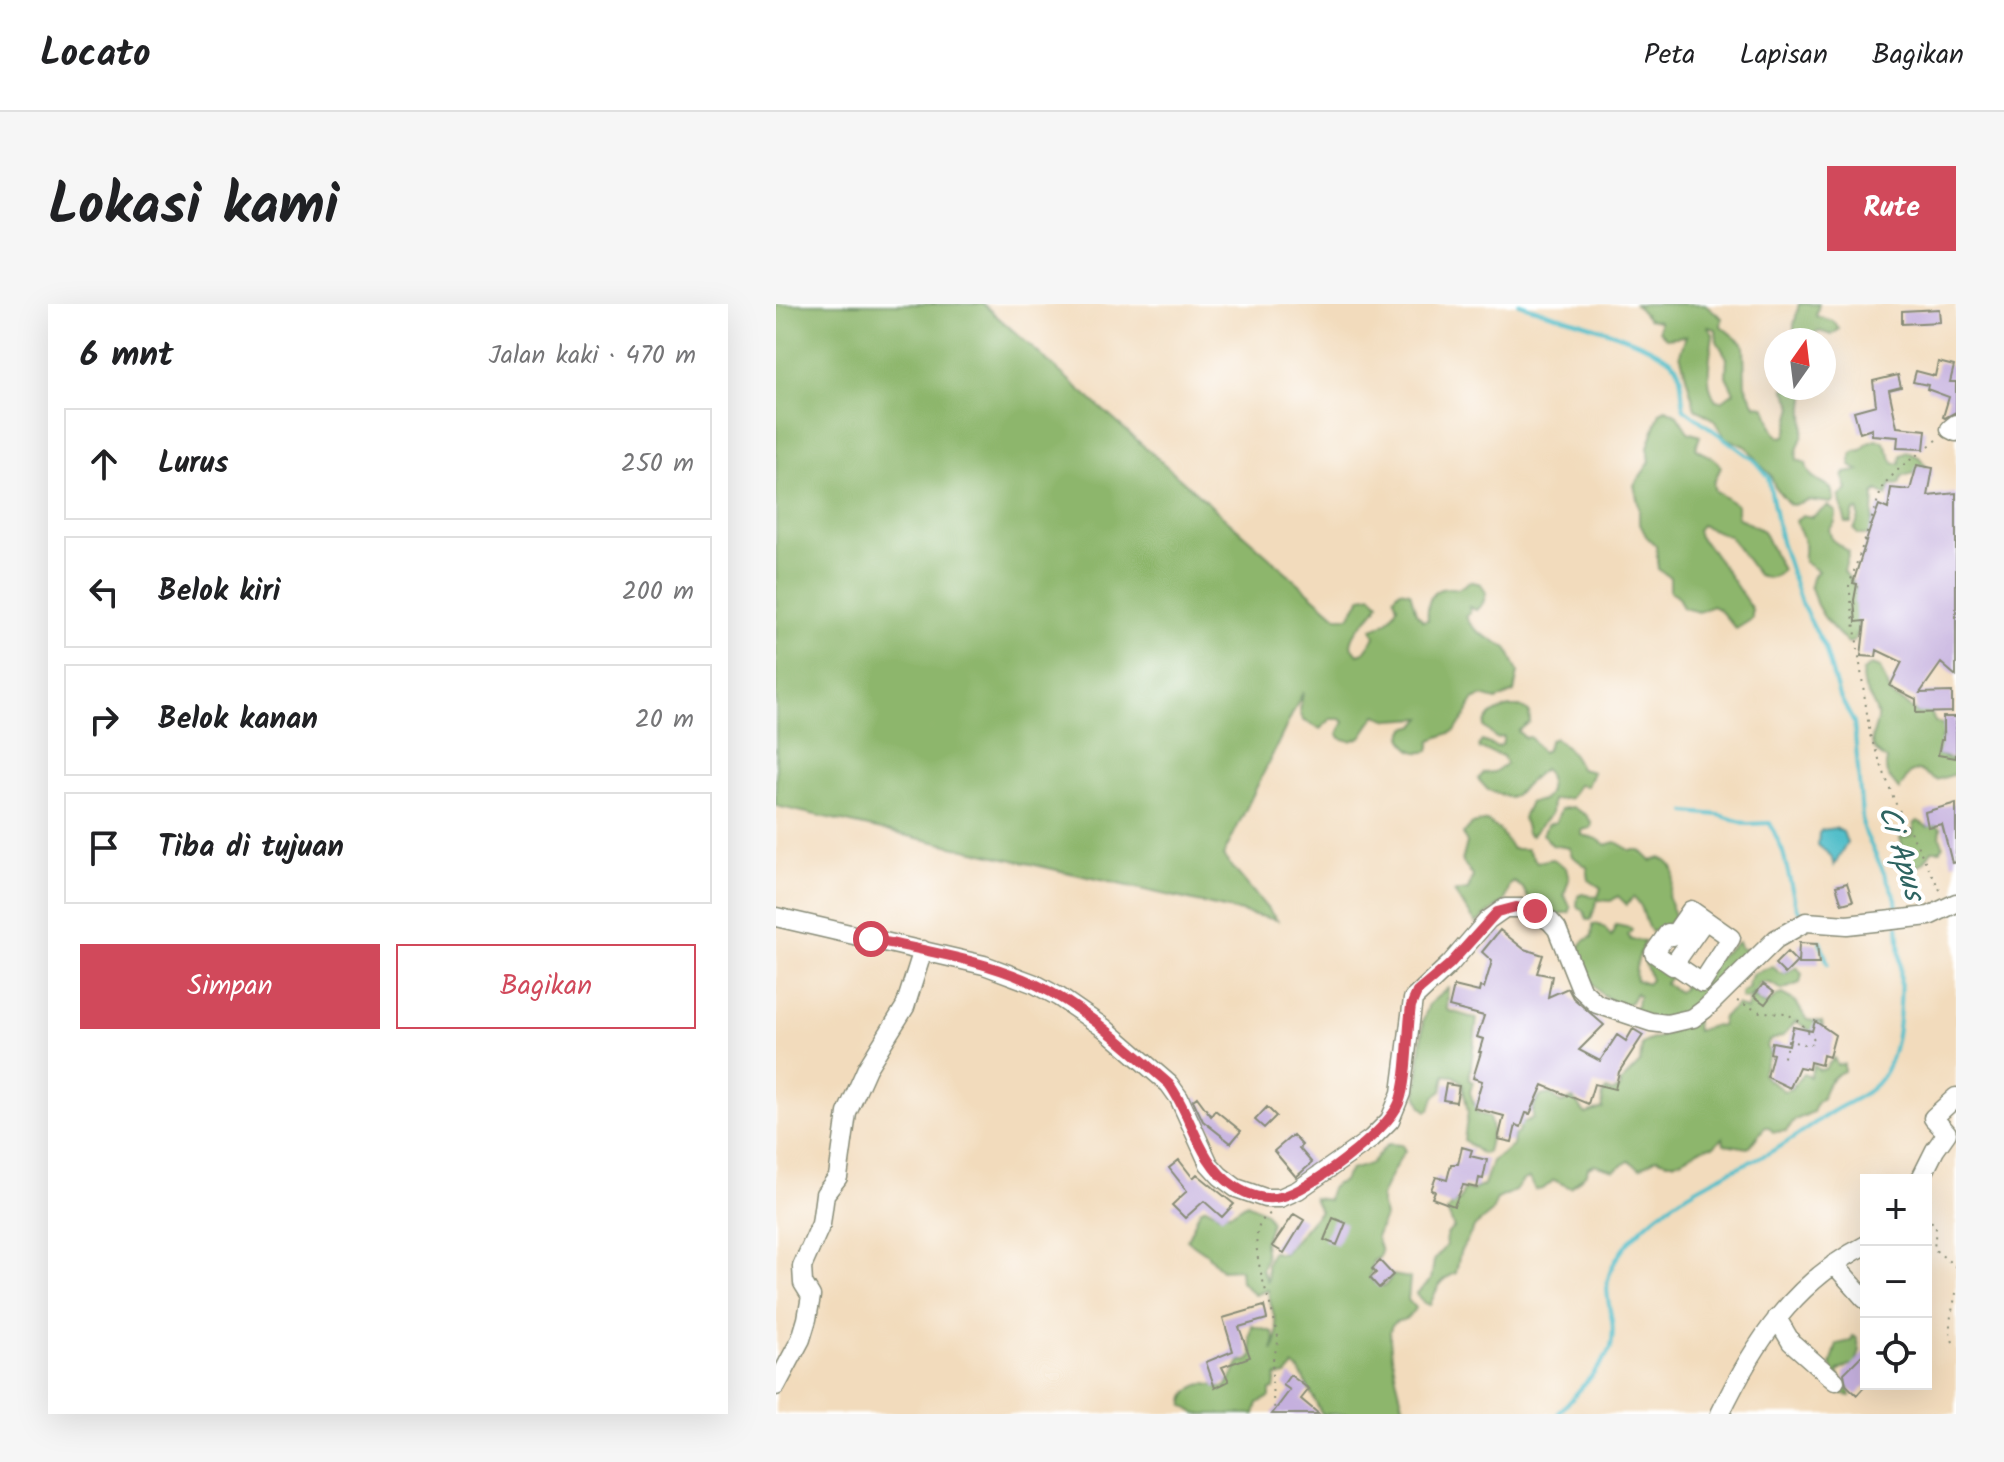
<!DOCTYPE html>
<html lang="id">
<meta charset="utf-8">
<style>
:root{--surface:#fff;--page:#f6f6f6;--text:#202124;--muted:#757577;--line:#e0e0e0;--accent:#d1495b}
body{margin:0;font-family:Kalam,sans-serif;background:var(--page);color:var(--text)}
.controls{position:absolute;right:24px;bottom:24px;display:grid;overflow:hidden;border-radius:0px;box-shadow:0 8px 32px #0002}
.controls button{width:72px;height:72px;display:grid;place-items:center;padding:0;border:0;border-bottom:2px solid var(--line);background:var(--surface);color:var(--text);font:40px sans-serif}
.compass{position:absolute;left:988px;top:24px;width:72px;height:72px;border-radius:50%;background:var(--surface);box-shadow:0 8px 32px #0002;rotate:14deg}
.stop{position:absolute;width:24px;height:24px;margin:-18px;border:6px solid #d1495b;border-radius:50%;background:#fff}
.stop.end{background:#d1495b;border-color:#fff;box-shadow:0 2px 8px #0008}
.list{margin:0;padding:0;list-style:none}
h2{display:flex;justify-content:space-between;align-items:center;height:104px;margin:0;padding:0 32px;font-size:34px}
h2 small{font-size:26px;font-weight:400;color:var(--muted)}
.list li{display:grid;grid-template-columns:52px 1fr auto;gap:24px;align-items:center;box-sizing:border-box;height:112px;margin:0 16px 16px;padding:0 16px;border:2px solid var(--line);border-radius:0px}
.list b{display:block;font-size:30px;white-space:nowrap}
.list em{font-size:26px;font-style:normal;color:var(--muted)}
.actions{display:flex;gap:16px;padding:24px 32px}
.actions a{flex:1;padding:18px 0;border:2px solid var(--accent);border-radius:0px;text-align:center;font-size:28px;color:var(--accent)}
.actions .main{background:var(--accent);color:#fff}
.icon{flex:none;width:44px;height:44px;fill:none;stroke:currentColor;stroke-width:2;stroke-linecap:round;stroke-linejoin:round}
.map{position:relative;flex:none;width:1180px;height:1110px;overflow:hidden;border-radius:0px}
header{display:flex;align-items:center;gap:48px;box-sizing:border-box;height:112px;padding:0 40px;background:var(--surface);border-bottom:2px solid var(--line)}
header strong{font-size:38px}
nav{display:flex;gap:44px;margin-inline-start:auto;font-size:28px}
.intro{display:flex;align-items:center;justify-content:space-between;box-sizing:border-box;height:192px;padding:0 48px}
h1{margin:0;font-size:56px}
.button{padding:20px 36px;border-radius:0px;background:var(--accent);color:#fff;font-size:28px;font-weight:700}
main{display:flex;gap:48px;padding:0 48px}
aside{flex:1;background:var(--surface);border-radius:0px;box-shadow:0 8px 32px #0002}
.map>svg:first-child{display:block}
.forest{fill:#8db66c;stroke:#567a50;stroke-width:2;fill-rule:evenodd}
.water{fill:#51bec9;stroke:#387e7e;stroke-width:2}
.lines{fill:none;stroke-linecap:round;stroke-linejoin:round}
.stream{stroke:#51bec9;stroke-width:4}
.building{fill:#c5b0de}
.minor-casing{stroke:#888c78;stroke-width:21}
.path{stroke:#888c78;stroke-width:2;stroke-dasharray:2 6;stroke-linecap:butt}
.minor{stroke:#fff;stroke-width:18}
.route{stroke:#d1495b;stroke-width:10}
.labels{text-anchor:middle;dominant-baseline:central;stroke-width:8;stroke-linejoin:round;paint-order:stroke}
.water-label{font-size:30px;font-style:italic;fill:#2e6461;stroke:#fff}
</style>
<header>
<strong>Locato</strong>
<nav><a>Peta</a><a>Lapisan</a><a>Bagikan</a></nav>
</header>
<div class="intro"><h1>Lokasi kami</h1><a class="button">Rute</a></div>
<main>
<aside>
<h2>6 mnt<small>Jalan kaki · 470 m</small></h2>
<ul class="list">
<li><svg class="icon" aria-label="ahead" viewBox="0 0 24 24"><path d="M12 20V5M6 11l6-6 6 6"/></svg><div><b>Lurus</b></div><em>250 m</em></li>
<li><svg class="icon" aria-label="left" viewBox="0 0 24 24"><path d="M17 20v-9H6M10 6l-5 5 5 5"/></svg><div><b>Belok kiri</b></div><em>200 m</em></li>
<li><svg class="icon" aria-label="right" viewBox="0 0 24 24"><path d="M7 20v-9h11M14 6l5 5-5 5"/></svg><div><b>Belok kanan</b></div><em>20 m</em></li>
<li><svg class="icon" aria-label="arrive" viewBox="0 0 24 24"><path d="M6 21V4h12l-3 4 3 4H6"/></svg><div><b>Tiba di tujuan</b></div></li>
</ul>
<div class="actions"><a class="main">Simpan</a><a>Bagikan</a></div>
</aside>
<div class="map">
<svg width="1180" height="1110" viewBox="0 0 1180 1110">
<rect width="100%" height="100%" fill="#fff"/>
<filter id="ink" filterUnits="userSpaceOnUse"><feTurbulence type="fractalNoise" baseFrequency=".0125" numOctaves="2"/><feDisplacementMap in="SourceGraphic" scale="16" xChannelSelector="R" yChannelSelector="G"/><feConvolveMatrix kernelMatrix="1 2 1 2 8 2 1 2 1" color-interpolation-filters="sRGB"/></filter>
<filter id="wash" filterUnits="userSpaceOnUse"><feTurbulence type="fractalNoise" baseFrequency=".006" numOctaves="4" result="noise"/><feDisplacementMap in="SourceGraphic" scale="32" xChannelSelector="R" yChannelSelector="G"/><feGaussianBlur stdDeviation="1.8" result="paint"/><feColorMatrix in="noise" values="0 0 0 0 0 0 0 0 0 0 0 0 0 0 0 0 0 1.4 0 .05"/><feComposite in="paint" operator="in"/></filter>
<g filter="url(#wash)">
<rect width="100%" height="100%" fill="#f2dbbc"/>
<path class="forest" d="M0 0H207L561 313H573L586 293 596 291 603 299C596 316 577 322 575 341L582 350 588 348 599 333 596 325C610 320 615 316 621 302L618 293 624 286 634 288 640 309 647 317 652 316C650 293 658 280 682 285L694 277 705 280 710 289 707 299 700 306 693 303 694 309 690 312C695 328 717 336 731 344L742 368 738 388 720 396 706 392 697 396 690 411 679 427 655 436 653 447C640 451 631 446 626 432L630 424 640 421 646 414 614 416 600 411 585 433 575 437 564 434 562 430 568 418 565 415H555L544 425 527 416 524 407 527 388 447 552 501 616 0 502Z
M859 0H929L946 14 945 22 968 41 969 81 979 101 988 102C997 112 992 126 1004 133L1009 132C1012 127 1015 109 1017 102L1008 84H1032C1024 106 1031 113 1027 130 1024 140 1019 146 1021 156L1030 159C1032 176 1045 176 1055 185L1058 195 1055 199 1032 196 1017 201 1013 200 999 183 994 170 984 161 971 143 949 134 938 116 919 104 904 50 910 32 890 34 883 27V17L872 15ZM932 23 940 25 941 37 951 54 950 72 958 88 946 97 940 96C927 81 935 49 937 30Z
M1023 0H1043L1040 12 1057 17 1063 25 1056 31 1043 27 1038 29 1034 36H1018V21Z
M890 105 901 111 912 128 924 132 920 144C928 153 935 148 945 163L937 180 939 187 961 201V213L987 227 1006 266C1000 275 992 275 982 271L953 232 925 221 921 226 923 233 937 248 976 305V315L960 325 943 305 936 302 923 308 907 304 901 291 894 287V273L882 265 880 242 870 232 863 218V203L858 181 874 158 872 143 884 108Z
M1099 136 1107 137 1118 159 1124 160 1125 151 1132 148 1143 153 1150 162 1148 167 1126 172 1123 181 1115 180 1111 192 1102 187 1098 190C1097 203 1098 219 1093 231H1083L1078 226 1083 213 1082 206 1078 207 1075 219H1070L1063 193 1071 186 1067 173 1069 169 1083 167 1075 162V151L1079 147 1086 146 1091 140Z
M1052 202 1060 208 1059 218 1053 226 1056 236 1073 248 1068 267 1080 283 1082 325 1078 337 1072 339C1059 327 1049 317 1041 301 1038 295 1038 289 1034 282L1036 274 1042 267 1028 258C1027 251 1029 247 1028 240 1028 231 1021 226 1020 217L1026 211 1036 213Z
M1095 361 1104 364 1116 392 1129 399 1140 409 1154 406 1159 418 1172 422 1165 436 1169 442 1162 450 1176 456 1180 454V470L1160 476 1143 466 1134 469 1123 486C1115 474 1107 472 1111 456 1105 452 1100 448 1097 442 1093 431 1103 421 1101 410 1097 392 1083 387 1087 367Z
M734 403H744L753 408 754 418 742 427 749 434 754 433 766 448 771 446 773 437 778 434C790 440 800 453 804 465L817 468 811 482 802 481 794 494 776 496 775 510 755 532 751 529 747 514 754 498C756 498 766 497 767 496 776 488 775 472 768 465 754 473 748 486 734 494L712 486 702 475 708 469 718 468 730 460 727 452 704 445 703 441 706 437 721 443 726 441 728 433 720 434 708 423C710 410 723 406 734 403Z
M796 503 810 511 816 519 815 524 806 526V531L821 535 830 541 840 538 854 546H864L875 557 884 554C904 561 898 576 892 592L899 613 893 621 875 628C866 617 870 602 857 593L851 601 842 592 835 597 821 596 815 616H811L808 607 801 602 802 592 806 590 822 593 825 584 813 576 811 563 796 552 793 544 776 541 767 530 771 521 780 518 785 505Z
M711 517 724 527 736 545H751L761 558 777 555 790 564 793 575 788 591 795 604 793 609H788L780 615 753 596 747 584 738 578 734 581 729 597 700 619 678 588 692 586 697 572 686 557 691 539 687 530 696 520Z
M1142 517 1152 523 1157 520 1165 524 1164 533 1167 541 1165 546H1156L1148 558 1140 564 1132 559 1124 534 1137 531 1138 520Z
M821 620 829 624 835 633 840 621 854 624 856 626 852 631 855 636 869 637C865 645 857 666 860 676L871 680 875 676 869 659 873 651 897 670 889 679 902 688 907 685V672H917L962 638 965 645H971L973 649 953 668 954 674 919 716 921 727 939 721 945 722 947 713 961 701 971 706 973 696 978 692 983 698 991 701 1000 692 1006 690 1019 697 1031 716 1046 718 1047 725 1039 730 1020 717 1007 732 994 736 991 742 994 749 986 770C992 779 1001 780 1008 787L1015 785 1027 770 1034 773 1038 761 1043 766 1049 765 1058 754 1061 761 1068 760V767C1056 771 1047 784 1046 795L1041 798 1037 808 1019 816 1010 827 997 828 993 823H989L972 844 948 840 947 833 938 842C915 842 907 868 881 854L864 864 853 857 838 866 818 860 812 863 811 868 795 884 778 876 767 885 759 886 754 874 747 876 739 887 721 895 716 908 699 922 684 948 680 969C664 975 660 986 654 1001L648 999 640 990 655 976 658 957 670 941C668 933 671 928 678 924L671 907 677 900 684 897 688 885 696 887 708 881 716 857 737 842 738 832 742 829 745 820 757 814V803L765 792 774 790 785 799 797 795 810 810 827 804 826 792 830 786 837 788 843 785 845 778 864 759 866 740C877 733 887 734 896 727L854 708 860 703 863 692 860 689 855 698 846 702C829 694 813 684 812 664 800 653 798 640 816 633L817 621Z
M997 662 1003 669 1009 670 1021 663 1026 670 1024 679 1006 686C998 681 992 676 983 680L980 688 970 695 965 694V689L973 683 972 678 977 670Z
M672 684 671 706 701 715 693 776 697 778 694 788 701 809 713 813 716 826 711 848 706 850 688 836 692 808 686 778 678 772 669 771 666 787 658 793 654 806 651 807 646 803 641 790 647 717 653 700Z
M612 840 626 841 629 847C625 851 606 887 605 894 604 901 608 906 609 913L600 933 605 947 603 954 597 957 594 974 602 981 609 982 617 971 634 974 632 996 639 1004C638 1006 633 1012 631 1014 626 1018 618 1015 615 1023 610 1035 625 1099 631 1110H546L523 1066 518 1062 510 1071 500 1072 498 1085 494 1086V1093L482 1099 479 1110H421L408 1102C406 1092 418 1080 429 1080 438 1080 441 1085 450 1083L465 1057H472L477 1053 474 1034 476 1022 497 1028 499 1035 496 1047C509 1028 494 1007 492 986L479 991 465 978 464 965 445 966 431 950 411 936 424 906 430 903 444 911 457 908 471 899 489 908 495 918 488 939 490 953 486 966 492 978 491 960 496 947 502 950 508 949 544 907 538 894 552 896C553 886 556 880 566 878L574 866 594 860Z
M1077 1032 1081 1034 1084 1047 1079 1062 1074 1061 1062 1068C1064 1078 1075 1083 1075 1092L1065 1090 1055 1061 1061 1040 1075 1037Z"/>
<path class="water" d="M1059 524 1067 528 1071 539 1058 562 1055 552 1042 541 1043 529 1046 526Z"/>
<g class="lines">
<path class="stream" d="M743 0C779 12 878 35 900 62 907 71 905 93 908 105L978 156 992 173 1005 238 1025 299 1049 344 1062 389 1078 419 1087 524 1120 595 1121 609
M910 508 943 511 972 520 994 519 1007 548 1020 602 1028 614
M1044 637 1052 660
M782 1110C793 1097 831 1057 835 1043 844 1003 814 989 847 945 874 910 915 886 954 867 969 859 985 854 998 846 1018 835 1035 821 1054 809 1079 793 1100 791 1113 760 1128 725 1125 659 1122 622"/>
</g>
<g id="blocks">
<path class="building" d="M1163 5 1164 18 1126 20V7Z
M1162 58 1178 62 1174 78H1180V108L1169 114 1167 113 1173 93 1151 85 1152 81 1137 78 1140 67 1159 72Z
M1122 71 1125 83 1113 86 1121 123 1150 126 1148 145 1121 144 1122 133 1096 131V125L1084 129 1078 107 1100 101 1097 77Z
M1141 161 1157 164 1152 192 1180 189V372L1165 359 1144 389 1176 388V408L1140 409V395L1114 382 1126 358 1101 346 1100 353 1085 352 1089 317 1080 318 1078 296 1081 280 1077 279 1094 225 1103 201 1112 205 1115 184 1134 186Z
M1167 413H1180V454L1162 451 1165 436H1167Z
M1180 499V558L1176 559 1166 520 1152 523 1149 508Z
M1071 579 1077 597 1066 600 1060 582Z
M724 626 748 645 767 651 761 669 776 672 772 693 792 684 797 694 828 721 803 746 824 757 841 731 850 737 857 725 867 731 843 768 839 785 818 780 812 800 767 781 754 810 750 809 745 823 740 821 736 838 722 835 728 812 698 804 706 777 697 774 705 748H703L707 735 701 733 708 712 673 703 678 682 703 688 704 683 708 684 716 657 706 648Z
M1023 639 1041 640 1043 660H1022Z
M1011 648 1021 658 1009 670 999 660Z
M987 680 998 688 989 700 978 692Z
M1039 717 1059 731 1053 753 1047 751 1045 761 1034 758 1033 765 1023 763 1014 784 991 773 997 750 994 749 996 738 1013 741 1017 723 1036 727Z
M670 780 683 782 680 798 667 796Z
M421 793 435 812 439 806 465 827 455 839 427 817 417 796Z
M491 803 500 812 488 824 479 816Z
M517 831 526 841 523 844 536 859 520 873 498 847Z
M686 843 696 846 694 852 711 856 707 875 703 874 701 884 687 881 678 902 656 894 659 887 655 886 660 873 671 876 675 860H682Z
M403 856 417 874 421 870 458 900 446 913 428 897 409 914 396 901 411 887 393 864Z
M518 910 528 916 508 949 496 942Z
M557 914 570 919 561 941 548 936Z
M604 957 617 971 603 984 594 974 600 969 596 965Z
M488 1002 491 1015 463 1023 474 1053 446 1063 453 1077 439 1084 430 1058 457 1047 447 1014Z
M1090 1047V1081L1081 1091 1070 1081 1068 1069Z
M514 1071 533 1085 525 1095 543 1110H496L514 1086 507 1081Z"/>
</g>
</g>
<g filter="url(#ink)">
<use href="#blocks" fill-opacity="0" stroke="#888c78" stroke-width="2"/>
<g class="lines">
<defs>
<path id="minor" d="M1180 120 1174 125 1180 128
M0 613 208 661 259 680 283 693 328 724 393 780 403 794 433 860 444 872 460 884 489 894H504L522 886 595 835 614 816 625 789 637 695 674 660 712 616 729 604H750L774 617 781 625 805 685 821 700 875 718 891 720 917 714 929 705 1000 635 1030 618 1071 621 1153 612 1180 599
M898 660 926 679 955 634 915 606 897 632 892 629 878 649 897 662 898 660 929 616
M1144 876 1159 846 1171 829 1157 814 1180 793
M1058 960 1089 995
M1001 1014 1015 1038 1059 1077
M0 1082 25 1035 31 1015 35 992 27 979 26 963 45 920 49 890 62 873 71 809 91 764 129 703 147 646
M944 1110C978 1039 1018 978 1090 941"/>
</defs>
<use href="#minor" class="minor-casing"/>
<path class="path" d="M1161 136 1126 162 1107 181 1073 282 1094 431 1119 498 1166 590
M961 697 984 708 1010 709 1024 718 1039 736 1034 741 1012 737 1007 757
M494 910C459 928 503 1009 502 1038 501 1044 498 1050 497 1056 495 1070 496 1097 500 1110
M1150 911 1160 923 1158 945 1180 963
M1180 989C1177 1005 1168 1029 1180 1042"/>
<use href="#minor" class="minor"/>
</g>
</g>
<g class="lines" filter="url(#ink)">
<path class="route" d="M95 635C150 647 209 656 261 681 311 705 351 744 393 780 417 813 422 858 458 882 471 891 489 897 504 893 532 888 613 826 623 799 632 775 631 729 635 702L641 688 674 660 721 608 740 603 759 607"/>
</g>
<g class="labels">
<g class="water-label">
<text transform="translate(1124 549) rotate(73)">Ci Apus</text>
</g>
</g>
</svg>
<div class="controls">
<button>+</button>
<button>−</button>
<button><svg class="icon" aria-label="locate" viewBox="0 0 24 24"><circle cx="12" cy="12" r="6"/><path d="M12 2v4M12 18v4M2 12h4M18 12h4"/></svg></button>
</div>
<svg class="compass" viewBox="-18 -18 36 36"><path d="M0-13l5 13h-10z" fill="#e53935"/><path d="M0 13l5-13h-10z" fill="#757577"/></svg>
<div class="stop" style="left:95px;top:635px"></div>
<div class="stop end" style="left:759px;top:607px"></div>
</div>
</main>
